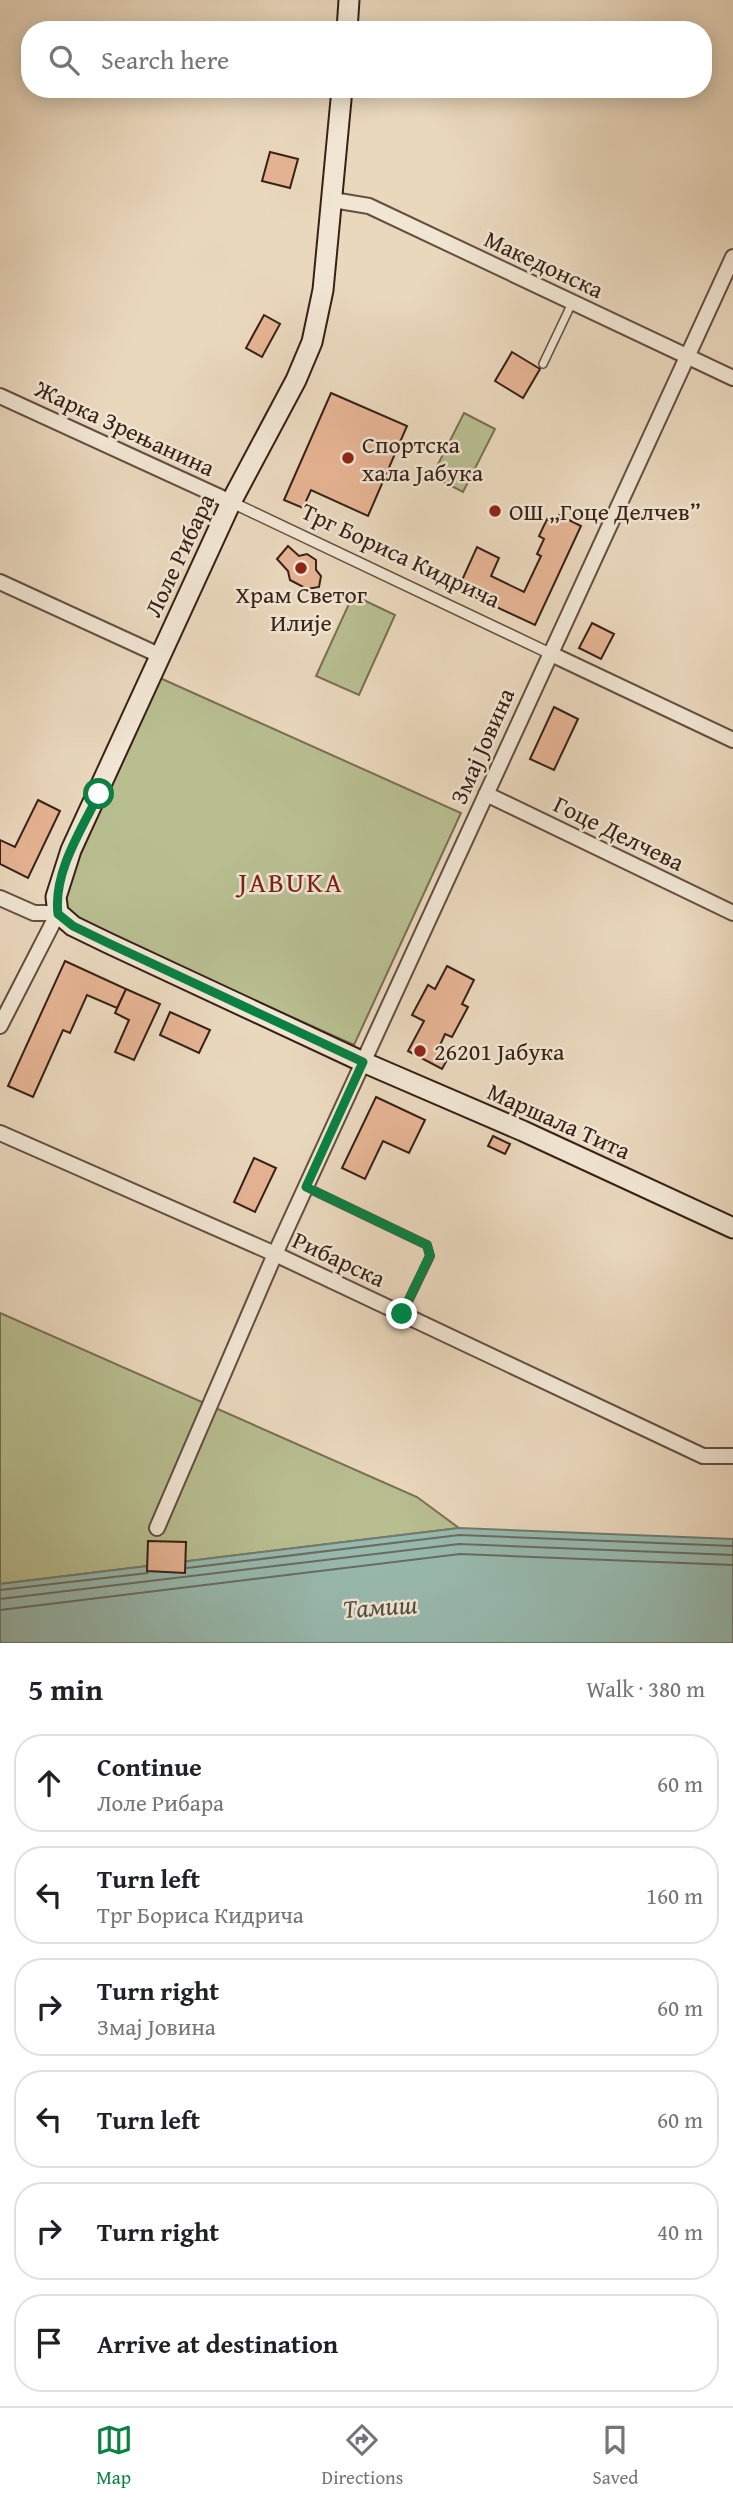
<!DOCTYPE html>
<meta charset="utf-8">
<style>
:root{--surface:#fff;--page:#f6f6f6;--text:#202124;--muted:#757577;--line:#e0e0e0;--accent:#0b8043}
body{margin:0;font-family:"Gentium Book Plus",serif;background:var(--page);color:var(--text)}
.stop{position:absolute;width:21px;height:21px;margin:-16px;border:5px solid #0b8043;border-radius:50%;background:#fff}
.stop.end{background:#0b8043;border-color:#fff;box-shadow:0 2px 7px #0008}
.list{margin:0;padding:0;list-style:none}
h2{display:flex;justify-content:space-between;align-items:center;height:91px;margin:0;padding:0 28px;font-size:30px}
h2 small{font-size:23px;font-weight:400;color:var(--muted)}
.list li{display:grid;grid-template-columns:46px 1fr auto;gap:21px;align-items:center;box-sizing:border-box;height:98px;margin:0 14px 14px;padding:0 14px;border:2px solid var(--line);border-radius:28px}
.list b{display:block;font-size:26px;white-space:nowrap}
.list p{margin:0;font-size:23px;white-space:nowrap;color:var(--muted)}
.list em{font-size:23px;font-style:normal;color:var(--muted)}
.icon{flex:none;width:38px;height:38px;fill:none;stroke:currentColor;stroke-width:2;stroke-linecap:round;stroke-linejoin:round}
.map{position:relative;flex:none;width:733px;height:1643px;overflow:hidden}
.search{position:absolute;background:var(--surface);box-shadow:0 4px 18px #0003;left:21px;right:21px;top:21px;height:77px;display:flex;align-items:center;gap:18px;box-sizing:border-box;padding:0 24px;border-radius:28px;color:var(--muted);font-size:26px}
.sheet{height:763px;background:var(--surface)}
nav{display:flex;justify-content:space-around;align-items:center;box-sizing:border-box;height:98px;border-top:2px solid var(--line);background:var(--surface);font-size:19px;color:var(--muted)}
nav a{display:grid;justify-items:center;gap:4px}
nav .on{color:var(--accent)}
.map>svg:first-child{display:block}
.green{fill:#b8be90;stroke:#786f53;stroke-width:2}
.water{fill:#98baaf;stroke:#717c72;stroke-width:2}
.lines{fill:none;stroke-linecap:round;stroke-linejoin:round}
.shore{stroke:#686d62;stroke-width:2}
.building{fill:#e6b494;stroke:#372016;stroke-width:2}
.service-casing{stroke:#644e40;stroke-width:10}
.pedestrian-casing{stroke:#644e40;stroke-width:13}
.minor-casing{stroke:#644e40;stroke-width:18}
.secondary-casing{stroke:#372016;stroke-width:23}
.service{stroke:#f1e6d4;stroke-width:7}
.pedestrian{stroke:#f1e6d4;stroke-width:10}
.minor{stroke:#f1e6d4;stroke-width:14}
.secondary{stroke:#f1e6d4;stroke-width:19}
.route{stroke:#0b8043;stroke-width:9}
.poi-dot{fill:#8f2418;stroke:#f1e6d4;stroke-width:2.5}
.labels{text-anchor:middle;dominant-baseline:central;stroke-width:5;stroke-linejoin:round;paint-order:stroke}
.street-label{font-size:24px;fill:#372016;stroke:#f1e6d4}
.poi-label{font-size:24px;fill:#372016;stroke:#f1e6d4;text-anchor:start}
.water-label{font-size:26px;font-style:italic;fill:#544e44;stroke:#f1e6d4}
.quarter-label{font-size:28px;letter-spacing:2px;fill:#7a1f14;stroke:#f1e6d4}
</style>
<div class="map">
<svg width="733" height="1643" viewBox="0 0 733 1643">
<rect width="100%" height="100%" fill="#ead8bd"/>
<filter id="stains"><feTurbulence type="fractalNoise" baseFrequency=".00286" numOctaves="4"/><feColorMatrix values="0 0 0 0 .2 0 0 0 0 .09 0 0 0 0 .02 0 0 0 .5 -.17"/></filter>
<radialGradient id="worn" r=".72"><stop offset=".6" stop-color="#630" stop-opacity="0"/><stop offset="1" stop-color="#630" stop-opacity=".3"/></radialGradient>
<path class="green" d="M464 413 495 429 463 492 432 476Z
M353 595 395 615 359 695 316 676Z
M160 678 461 813 354 1045 78 921 66 908 64 891Z
M0 1313 417 1497 459 1528 0 1584Z"/>
<path class="water" d="M459 1528 733 1539V1643H0V1584Z"/>
<g class="lines">
<path class="shore" d="M187 1568 459 1535 733 1546
M0 1590 148 1573
M0 1599 459 1544 733 1555
M0 1610 460 1554 733 1565"/>
</g>
<path class="building" d="M270 152 298 159 290 188 262 181Z
M264 315 280 324 262 357 246 348Z
M512 352 540 369 523 398 495 381Z
M331 393 407 426 368 516 311 490 303 508 284 500Z
M559 515 581 526 535 625 458 589 477 547 499 558 491 576 524 592 541 556 537 554 544 539 539 536 547 519 555 523Z
M288 546 299 556 307 554 316 560V570L321 576 319 587 307 589 290 580 288 571 277 559Z
M592 623 614 634 601 659 579 648Z
M554 707 578 719 554 770 530 759Z
M38 800 60 811 28 878 0 864V840L15 847Z
M65 961 126 989 117 1008 87 995 70 1033 63 1030 33 1097 8 1086Z
M447 966 474 980 462 1004 468 1007 452 1037 445 1034 440 1045 452 1051 442 1069 408 1051 424 1021 412 1015 428 985 435 989Z
M126 989 160 1004 134 1060 115 1052 129 1020 115 1013Z
M170 1012 210 1030 199 1053 160 1035Z
M376 1097 425 1120 409 1153 383 1141 365 1179 342 1168Z
M493 1136 510 1144 505 1154 488 1146Z
M254 1158 276 1168 255 1212 234 1202Z
M148 1541 186 1542 185 1573 147 1571Z"/>
<g class="lines">
<defs>
<path id="service" d="M543 364 572 303
M306 1187 427 1245 430 1256 402 1314"/>
<path id="pedestrian" d="M231 502 549 653"/>
<path id="minor" d="M333 200 369 206 733 378
M0 396 231 502
M0 582 159 655
M549 653 733 740
M486 794 733 913
M0 898 34 913H58L0 1026
M0 1133 275 1254 703 1456H733
M157 1528 275 1254 733 257"/>
<path id="secondary" d="M347 30 349 0
M342 89 323 290 312 342 296 380 231 502 71 850 56 897 58 913 73 926 108 943 363 1062 523 1131 733 1228"/>
</defs>
<use href="#service" class="service-casing"/>
<use href="#pedestrian" class="pedestrian-casing"/>
<use href="#minor" class="minor-casing"/>
<use href="#secondary" class="secondary-casing"/>
<use href="#service" class="service"/>
<use href="#pedestrian" class="pedestrian"/>
<use href="#minor" class="minor"/>
<use href="#secondary" class="secondary"/>
</g>
<g class="lines">
<path class="route" d="M99 794C81 830 53 873 58 914L73 926 108 943 363 1062 306 1187 427 1245 430 1255 402 1314"/>
</g>
<g class="poi-dot">
<circle cx="348" cy="458" r="7"/>
<circle cx="495" cy="511" r="7"/>
<circle cx="301" cy="568" r="7"/>
<circle cx="420" cy="1051" r="7"/>
</g>
<g class="labels">
<g class="street-label">
<text transform="translate(544 264) rotate(25)">Македонска</text>
<text transform="translate(125 428) rotate(25)">Жарка Зрењанина</text>
<text transform="translate(179 555) rotate(-65)">Лоле Рибара</text>
<text transform="translate(401 555) rotate(25)">Трг Бориса Кидрича</text>
<text transform="translate(482 746) rotate(-66)">Змај Јовина</text>
<text transform="translate(619 833) rotate(26)">Гоце Делчева</text>
<text transform="translate(559 1121) rotate(24)">Маршала Тита</text>
<text transform="translate(339 1259) rotate(25)">Рибарска</text>
</g>
<g class="poi-label">
<text x="362" y="444">Спортска<tspan x="362" dy="28">хала Јабука</tspan></text>
<text x="509" y="511">ОШ „Гоце Делчев”</text>
<text x="301" y="594" text-anchor="middle">Храм Светог<tspan x="301" dy="28">Илије</tspan></text>
<text x="434" y="1051">26201 Јабука</text>
</g>
<g class="water-label">
<text transform="translate(380 1606) rotate(-4)">Тамиш</text>
</g>
<g class="quarter-label">
<text x="291" y="881">JABUKA</text>
</g>
</g>
<rect width="100%" height="100%" filter="url(#stains)"/>
<rect width="100%" height="100%" fill="url(#worn)"/>
</svg>
<div class="stop" style="left:99px;top:794px"></div>
<div class="stop end" style="left:402px;top:1314px"></div>
<div class="search"><svg class="icon" aria-label="search" viewBox="0 0 24 24"><circle cx="10" cy="10" r="6"/><path d="M15 15l6 6"/></svg>Search here</div>
</div>
<section class="sheet">
<h2>5 min<small>Walk · 380 m</small></h2>
<ul class="list">
<li><svg class="icon" aria-label="ahead" viewBox="0 0 24 24"><path d="M12 20V5M6 11l6-6 6 6"/></svg><div><b>Continue</b><p>Лоле Рибара</p></div><em>60 m</em></li>
<li><svg class="icon" aria-label="left" viewBox="0 0 24 24"><path d="M17 20v-9H6M10 6l-5 5 5 5"/></svg><div><b>Turn left</b><p>Трг Бориса Кидрича</p></div><em>160 m</em></li>
<li><svg class="icon" aria-label="right" viewBox="0 0 24 24"><path d="M7 20v-9h11M14 6l5 5-5 5"/></svg><div><b>Turn right</b><p>Змај Јовина</p></div><em>60 m</em></li>
<li><svg class="icon" aria-label="left" viewBox="0 0 24 24"><path d="M17 20v-9H6M10 6l-5 5 5 5"/></svg><div><b>Turn left</b></div><em>60 m</em></li>
<li><svg class="icon" aria-label="right" viewBox="0 0 24 24"><path d="M7 20v-9h11M14 6l5 5-5 5"/></svg><div><b>Turn right</b></div><em>40 m</em></li>
<li><svg class="icon" aria-label="arrive" viewBox="0 0 24 24"><path d="M6 21V4h12l-3 4 3 4H6"/></svg><div><b>Arrive at destination</b></div></li>
</ul>
</section>
<nav>
<a class="on"><svg class="icon" aria-label="map" viewBox="0 0 24 24"><path d="M3 6l6-2 6 2 6-2v14l-6 2-6-2-6 2zM9 4v14M15 6v14"/></svg>Map</a>
<a><svg class="icon" aria-label="directions" viewBox="0 0 24 24"><path d="M12 3l9 9-9 9-9-9zM9 14v-3h6M13 9l2 2-2 2"/></svg>Directions</a>
<a><svg class="icon" aria-label="saved" viewBox="0 0 24 24"><path d="M7 4h10v16l-5-4-5 4z"/></svg>Saved</a>
</nav>
